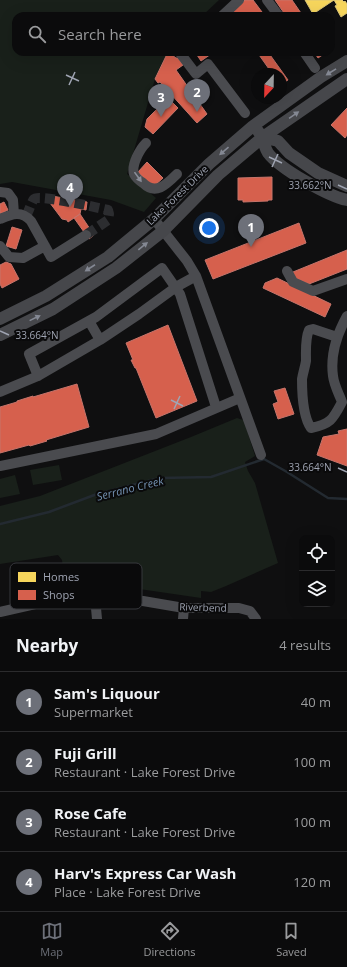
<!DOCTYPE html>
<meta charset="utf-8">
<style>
:root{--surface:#0b0b0c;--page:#19191a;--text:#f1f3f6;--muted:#9a9b9d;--line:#2b2b2d;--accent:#6d7079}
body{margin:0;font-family:"Open Sans",sans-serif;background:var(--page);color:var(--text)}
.controls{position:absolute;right:12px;bottom:12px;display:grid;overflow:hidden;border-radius:8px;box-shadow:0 4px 16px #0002}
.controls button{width:36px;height:36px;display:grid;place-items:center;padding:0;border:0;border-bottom:1px solid var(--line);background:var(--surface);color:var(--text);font:20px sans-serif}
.compass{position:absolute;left:251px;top:68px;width:36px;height:36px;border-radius:50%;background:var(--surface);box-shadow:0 4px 16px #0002;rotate:202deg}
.you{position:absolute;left:209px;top:228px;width:14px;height:14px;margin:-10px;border:3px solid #fff;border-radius:50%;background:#1a73e8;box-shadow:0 0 0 6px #1a73e833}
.badge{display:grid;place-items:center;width:26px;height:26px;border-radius:50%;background:var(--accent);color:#fff;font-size:13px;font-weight:700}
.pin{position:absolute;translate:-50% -33px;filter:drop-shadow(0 1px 2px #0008)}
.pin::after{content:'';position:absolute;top:21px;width:14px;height:12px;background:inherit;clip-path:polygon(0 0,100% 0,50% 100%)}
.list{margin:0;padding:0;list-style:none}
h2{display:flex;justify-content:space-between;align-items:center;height:52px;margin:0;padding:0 16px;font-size:17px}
h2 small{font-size:13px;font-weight:400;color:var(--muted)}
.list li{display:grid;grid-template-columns:26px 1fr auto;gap:12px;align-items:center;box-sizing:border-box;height:60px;padding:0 16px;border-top:1px solid var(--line)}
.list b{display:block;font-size:15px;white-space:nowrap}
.list p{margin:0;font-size:13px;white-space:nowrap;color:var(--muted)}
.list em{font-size:13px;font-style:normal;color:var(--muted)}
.icon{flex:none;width:22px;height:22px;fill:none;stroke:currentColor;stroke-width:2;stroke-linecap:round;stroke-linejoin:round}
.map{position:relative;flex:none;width:347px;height:619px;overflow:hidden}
.search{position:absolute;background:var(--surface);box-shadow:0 4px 16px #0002;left:12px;right:12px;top:12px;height:44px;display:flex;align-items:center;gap:10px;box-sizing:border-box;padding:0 14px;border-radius:12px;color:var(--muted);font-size:15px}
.sheet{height:292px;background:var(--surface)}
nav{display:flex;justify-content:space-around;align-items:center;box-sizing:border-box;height:56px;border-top:1px solid var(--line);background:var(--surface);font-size:11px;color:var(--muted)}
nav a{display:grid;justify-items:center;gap:2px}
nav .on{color:var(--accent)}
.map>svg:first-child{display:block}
.green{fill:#19201a}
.homes{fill:#f6d55c;stroke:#dcc676}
.shops{fill:#d6604d;stroke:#c6746b}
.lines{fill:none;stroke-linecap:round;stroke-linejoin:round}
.stream{stroke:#232a31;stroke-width:2.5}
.minor-tunnel{stroke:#2c2d30;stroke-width:10;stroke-dasharray:10 5;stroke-linecap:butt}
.minor{stroke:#4a4b4f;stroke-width:10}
.major{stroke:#46474b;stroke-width:12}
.oneway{fill:#848893}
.oneway2{fill:#8a8e99}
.ticks{fill:none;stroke:#9fa4b2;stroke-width:1.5}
.labels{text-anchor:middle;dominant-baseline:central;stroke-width:4;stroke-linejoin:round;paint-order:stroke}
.street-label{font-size:10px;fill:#9fa4b2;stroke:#0a0a0b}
.water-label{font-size:11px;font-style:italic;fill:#7390b0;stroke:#0a0a0b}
.key{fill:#0a0a0b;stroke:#37383d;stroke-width:1}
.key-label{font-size:11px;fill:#9fa4b2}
.ticks-label{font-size:10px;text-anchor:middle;fill:#9fa4b2;stroke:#0a0a0b;stroke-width:4;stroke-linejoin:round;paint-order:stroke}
</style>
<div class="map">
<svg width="347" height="619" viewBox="0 0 347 619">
<rect width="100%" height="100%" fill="#0f0f10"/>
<path class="green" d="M0 0H219L202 16H16V52H168L155 79 127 174 156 198 144 212 111 200 12 182 0 184Z
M237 418 246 421V427L255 456 245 462 248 471 255 483 278 563 226 586 211 592 201 591V598L112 585 88 586 66 589 62 560 58 555 0 564V506L40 496 191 437Z
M59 465 62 480 33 485 30 470Z
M15 475 20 494 0 498V479Z"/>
<path class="homes" d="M305 0H342L344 2 345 1 347 4V13L341 17 335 6 337 5 334 0 313 14Z"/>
<path class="shops" d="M245 0H253L265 16H228Z
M275 0H292L303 16H286Z
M168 52 176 58H178L183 65 176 70 207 114 197 123 160 82 158 83 155 79Z
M195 52H214L201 61Z
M257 52H268L288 80 281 84V74H269L267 70 269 69Z
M314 52H327L318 58Z
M168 98 178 108 153 134 145 127 147 119Z
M347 108V135L345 138 331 125Z
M147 162 163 178 153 187 138 172Z
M272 177V200H268V201L243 202V200H238V178Z
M52 196 87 202 86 210 81 209 80 214 68 222 67 220 62 219 50 203Z
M4 202 8 210 0 214V204Z
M80 214 94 235 89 239 74 218Z
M299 223 306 243 213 279 205 260Z
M12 227 22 230 16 249 6 246Z
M347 250V269L309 284 295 278 293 272Z
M6 262 11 264 19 279 2 288 0 284V265Z
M277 278 331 304 325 317 263 288 265 283Z
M168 325 197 401 156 418 136 368H135L131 360H133L126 343Z
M77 384 89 427 46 440 47 441 30 446 29 445 0 453V407L17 402V401L33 396V397Z
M285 388 294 414 278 419 273 404 278 402 274 391Z
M347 429V466L317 455 323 437 339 434 338 431Z"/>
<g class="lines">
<path class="stream" d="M0 524 49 512 97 494 160 478 211 477 264 459 287 472 328 498 347 499"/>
<path class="minor-tunnel" d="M26 216C28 213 32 201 34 199 38 194 99 208 108 210L109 214 108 220 86 235"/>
<path class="minor" d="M267 0 279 16
M222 16 239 0
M182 52 180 53 196 74 208 64 245 113
M304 52 315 68
M146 143C140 149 131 165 134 174 136 178 140 181 143 183 156 196 167 184 177 174
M0 192 8 193 13 200 14 214
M0 219C12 214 21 210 31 221L51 257 86 235
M154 219 187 261 196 276 261 455
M0 246 9 257 23 258 45 246
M287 271 293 282 313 291 347 279
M89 321 100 340
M337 337 313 329 309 330C305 339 306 351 306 361 305 367 303 373 302 379 302 393 303 417 311 428 331 424 333 419 342 402
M38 376 29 354 96 317 162 268 180 294 216 407
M0 392 38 376 100 340 139 314 176 287 196 276
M342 402C339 394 334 385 333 376 330 354 337 334 347 316
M0 466 156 434 240 398
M95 597 97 619
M0 612 44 602 95 597 143 601 184 608H239L250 611 256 619
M183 619 184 608"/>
<path class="major" d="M258 131C264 139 264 147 268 153 280 169 328 196 347 200
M263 137 278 141 289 153 318 173 347 186
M0 319 46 296 108 257 154 219 209 164 253 126 321 77 347 61
M0 335 53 309 116 268 163 231 218 175 263 137 347 79"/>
</g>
<defs><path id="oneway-solid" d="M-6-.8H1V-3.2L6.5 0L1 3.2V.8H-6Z"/></defs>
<g class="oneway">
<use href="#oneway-solid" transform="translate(331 72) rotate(148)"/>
<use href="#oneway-solid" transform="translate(294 115) rotate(-35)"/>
<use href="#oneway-solid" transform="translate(224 151) rotate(139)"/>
<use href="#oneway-solid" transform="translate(143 246) rotate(-39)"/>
<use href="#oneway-solid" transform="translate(90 268) rotate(147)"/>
<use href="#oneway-solid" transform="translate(35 318) rotate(-26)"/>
</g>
<use class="oneway2" href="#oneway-solid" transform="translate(138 177) rotate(54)"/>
<path class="ticks" d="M66 75 79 81M69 85 75 72M269 157 282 163M272 167 278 154M338 185 347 189M0 331 9 335M171 400 183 406M174 409 180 396M338 468 347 472"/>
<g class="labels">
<g class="street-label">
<text transform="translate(177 195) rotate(-44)">Lake Forest Drive</text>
<text transform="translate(203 607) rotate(2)">Riverbend</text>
</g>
<g class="water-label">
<text transform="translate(130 488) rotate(-14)">Serrano Creek</text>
</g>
</g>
<rect x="10" y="563" width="132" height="46" rx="6" class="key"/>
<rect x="18" y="572" width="18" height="10" fill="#f6d55c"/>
<rect x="18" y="590" width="18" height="10" fill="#d6604d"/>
<g class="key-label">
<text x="43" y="581">Homes</text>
<text x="43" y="599">Shops</text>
</g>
<g class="ticks-label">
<text x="310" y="189">33.662°N</text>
<text x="37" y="339">33.664°N</text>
<text x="310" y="471">33.664°N</text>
</g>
</svg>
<div class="controls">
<button><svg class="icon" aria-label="locate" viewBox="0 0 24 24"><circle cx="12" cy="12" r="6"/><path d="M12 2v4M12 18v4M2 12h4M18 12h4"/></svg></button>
<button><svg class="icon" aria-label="layers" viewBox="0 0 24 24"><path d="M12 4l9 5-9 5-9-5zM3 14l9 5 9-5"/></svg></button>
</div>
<svg class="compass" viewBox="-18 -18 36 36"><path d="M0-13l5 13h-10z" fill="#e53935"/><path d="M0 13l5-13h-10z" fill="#9a9b9d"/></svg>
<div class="you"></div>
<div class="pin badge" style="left:251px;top:247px">1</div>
<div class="pin badge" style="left:197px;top:112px">2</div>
<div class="pin badge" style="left:161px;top:117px">3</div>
<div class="pin badge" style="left:70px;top:207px">4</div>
<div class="search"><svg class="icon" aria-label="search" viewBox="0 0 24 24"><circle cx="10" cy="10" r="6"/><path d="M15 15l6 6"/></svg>Search here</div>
</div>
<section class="sheet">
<h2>Nearby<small>4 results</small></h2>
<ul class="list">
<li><span class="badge">1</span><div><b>Sam's Liquour</b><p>Supermarket</p></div><em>40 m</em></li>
<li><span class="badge">2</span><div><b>Fuji Grill</b><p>Restaurant · Lake Forest Drive</p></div><em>100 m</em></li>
<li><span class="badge">3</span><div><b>Rose Cafe</b><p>Restaurant · Lake Forest Drive</p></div><em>100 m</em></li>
<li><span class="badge">4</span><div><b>Harv's Express Car Wash</b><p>Place · Lake Forest Drive</p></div><em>120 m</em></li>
</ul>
</section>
<nav>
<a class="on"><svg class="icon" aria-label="map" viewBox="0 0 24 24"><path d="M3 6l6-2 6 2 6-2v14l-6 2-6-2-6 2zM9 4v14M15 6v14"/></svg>Map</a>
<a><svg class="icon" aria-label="directions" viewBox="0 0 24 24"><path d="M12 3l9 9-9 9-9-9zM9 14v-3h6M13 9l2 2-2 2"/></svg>Directions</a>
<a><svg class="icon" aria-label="saved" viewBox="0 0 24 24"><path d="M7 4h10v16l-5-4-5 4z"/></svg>Saved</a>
</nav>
